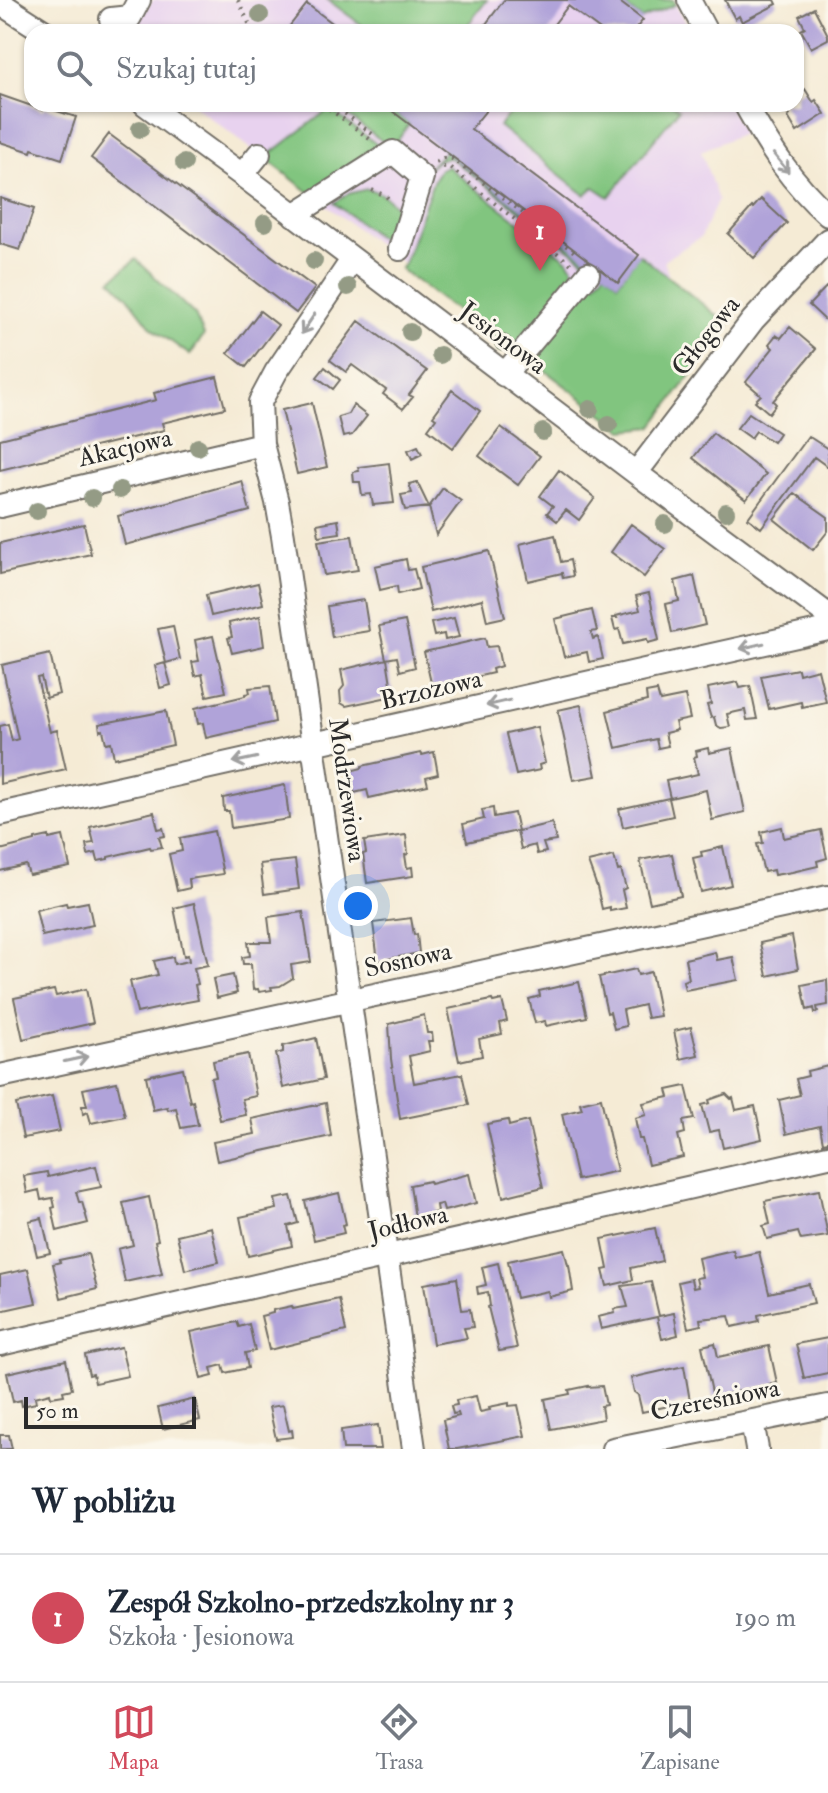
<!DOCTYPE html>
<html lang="pl">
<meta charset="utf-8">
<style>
:root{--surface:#fff;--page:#f6f6f7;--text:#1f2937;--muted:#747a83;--line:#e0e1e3;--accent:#d1495b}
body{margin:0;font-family:"IM FELL Double Pica",serif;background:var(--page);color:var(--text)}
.scale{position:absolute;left:24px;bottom:20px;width:172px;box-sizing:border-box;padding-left:8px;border:4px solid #2b2b2b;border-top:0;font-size:22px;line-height:28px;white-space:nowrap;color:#2b2b2b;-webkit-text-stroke:6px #fbf7ec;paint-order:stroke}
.you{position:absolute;left:358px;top:906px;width:28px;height:28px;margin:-20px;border:6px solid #fff;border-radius:50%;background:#1a73e8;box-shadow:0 0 0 12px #1a73e833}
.badge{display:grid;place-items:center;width:52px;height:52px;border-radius:50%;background:var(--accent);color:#fff;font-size:26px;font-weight:700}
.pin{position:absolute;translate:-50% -66px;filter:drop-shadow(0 2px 4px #0008)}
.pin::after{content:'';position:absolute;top:42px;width:28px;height:24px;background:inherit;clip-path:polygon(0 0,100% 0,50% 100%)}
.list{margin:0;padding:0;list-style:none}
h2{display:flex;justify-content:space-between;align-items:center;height:104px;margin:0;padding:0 32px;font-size:34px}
h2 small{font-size:26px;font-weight:400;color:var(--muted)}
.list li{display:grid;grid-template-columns:52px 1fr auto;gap:24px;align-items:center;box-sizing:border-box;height:128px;padding:0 32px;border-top:2px solid var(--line)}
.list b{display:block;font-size:30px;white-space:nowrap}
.list p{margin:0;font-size:26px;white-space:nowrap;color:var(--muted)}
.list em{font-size:26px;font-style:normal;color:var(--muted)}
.icon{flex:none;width:44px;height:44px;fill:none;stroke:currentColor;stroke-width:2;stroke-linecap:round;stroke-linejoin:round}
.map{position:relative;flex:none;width:828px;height:1449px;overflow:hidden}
.search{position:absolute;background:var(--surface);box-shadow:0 2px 6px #0004;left:24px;right:24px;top:24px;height:88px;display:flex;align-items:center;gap:20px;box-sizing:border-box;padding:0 28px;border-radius:24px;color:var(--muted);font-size:30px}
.sheet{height:232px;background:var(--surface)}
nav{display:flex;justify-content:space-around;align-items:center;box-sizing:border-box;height:112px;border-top:2px solid var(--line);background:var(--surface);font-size:22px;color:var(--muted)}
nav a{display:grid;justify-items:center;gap:4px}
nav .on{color:var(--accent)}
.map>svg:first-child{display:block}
.built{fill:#e8d2ef}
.green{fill:#81c57f;stroke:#567855;stroke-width:2}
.building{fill:#b0a3d9}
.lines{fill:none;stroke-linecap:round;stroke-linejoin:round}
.minor-casing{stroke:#726e66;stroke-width:26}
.path{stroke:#726e66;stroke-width:4;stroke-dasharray:2 6;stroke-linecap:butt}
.minor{stroke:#fff;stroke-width:22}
.tree{fill:#949b85}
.oneway{stroke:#a0a0a0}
.labels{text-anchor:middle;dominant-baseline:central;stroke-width:6;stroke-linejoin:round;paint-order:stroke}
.street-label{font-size:26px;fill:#2b2b2b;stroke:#fbf7ec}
</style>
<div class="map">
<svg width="828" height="1449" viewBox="0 0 828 1449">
<rect width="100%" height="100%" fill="#fbf7ec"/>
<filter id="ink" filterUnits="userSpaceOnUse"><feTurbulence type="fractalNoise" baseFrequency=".0125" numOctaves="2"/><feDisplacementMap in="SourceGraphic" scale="16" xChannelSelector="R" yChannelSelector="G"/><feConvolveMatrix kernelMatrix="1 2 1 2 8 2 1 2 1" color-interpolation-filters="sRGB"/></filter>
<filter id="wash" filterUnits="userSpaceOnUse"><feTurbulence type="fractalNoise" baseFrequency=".006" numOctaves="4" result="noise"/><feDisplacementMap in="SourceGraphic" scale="32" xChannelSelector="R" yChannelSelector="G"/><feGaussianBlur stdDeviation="1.8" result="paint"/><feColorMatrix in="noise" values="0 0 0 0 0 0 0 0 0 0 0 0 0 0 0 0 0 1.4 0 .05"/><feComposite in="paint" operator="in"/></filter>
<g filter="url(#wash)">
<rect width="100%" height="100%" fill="#f5ebd5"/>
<path class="built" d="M153 0H673L690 32H129Z
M192 104H728L743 133 701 151 718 200 701 237 664 260 669 277 729 325 652 427 624 430Z"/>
<path class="green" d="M328 0H487L462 32H371Z
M617 0H673L676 4 642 19Z
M332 104H383L409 124 396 143 389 144 382 141Z
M517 104H672L679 109 609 197 594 187 585 195 499 126Z
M329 109 378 145 322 187 314 196 265 158Z
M445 151 591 262 585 270 583 259 580 257 452 159C443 155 436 162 429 168Z
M447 166 568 260 573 268V282L513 353 400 269 404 264 434 179 440 169Z
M367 189C381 192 398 201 398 218 398 226 394 236 392 244L389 245 334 203 348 194Z
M639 254 729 325 652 427 624 430 527 357 591 279 596 283 605 272 618 283Z
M136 259 195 315 204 335 190 355 152 328 127 296 111 280Z"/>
<g id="blocks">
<path class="building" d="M504 0H617L643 20 633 32H603L568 6 548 32H480Z
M725 0H775L777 4 742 22 739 16 735 19Z
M307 4 335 25 334 27 342 32H285Z
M814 8 828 35V39L811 48 801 30 805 28 799 16Z
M805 89 813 102 816 100 825 114 797 132 788 117 790 115 783 104H796V94Z
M0 95 43 110 44 107 76 117 62 159 32 149 31 152 0 142Z
M383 104H491L471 129 639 255 618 283Z
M109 134 315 288 296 313 91 158Z
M0 198 34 209 20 250 0 244Z
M761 199 787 223 754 258 728 234 752 207 753 208Z
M828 285V323L809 305Z
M260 311 278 325 246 367 228 353Z
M359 321 427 371 409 395 413 397 403 409 383 394 386 390 352 365 346 372 330 360Z
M790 327 816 349 773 401 776 404 769 413 755 401 761 395 746 382 773 348 769 344 776 335 781 338Z
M325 367 340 380 333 389 317 377Z
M217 377 225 408 162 423 164 430 0 470V439L156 400 154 393Z
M452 390 480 411 453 448 428 429 436 418 433 416Z
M312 403 327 467 297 474 282 410Z
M353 405 367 416 352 435 343 437 338 417 348 414Z
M749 413 779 433 773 442 756 431 751 438 737 428Z
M501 427 540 456 518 485 479 456Z
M713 433 766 474 746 500 693 458Z
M808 436 828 449V467L814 457 761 528 748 518Z
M418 446 422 454 412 459 408 450Z
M389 463 394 503 373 505 371 494 362 495 360 482H354L353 472 359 471 358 467Z
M559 470 595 498 579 520 566 510 557 521 547 513 553 506 540 496Z
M242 481 250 511 125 545 118 516Z
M417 482 429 507 405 510 401 495 412 493 409 484Z
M443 488 461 501 436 535 429 507Z
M794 493 828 517V531L813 550 774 519Z
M338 520 340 533 319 536 317 524Z
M84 524 91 554 0 574V543Z
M631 524 665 549 644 577 611 552Z
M555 535 561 562 570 560 573 576 563 578 562 573 528 581 520 544Z
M352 536 358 570 324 575 318 541Z
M489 551 505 617 487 621 482 599 431 612 421 567Z
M406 559 408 570 414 569 419 589 398 594 397 586 380 590 375 566Z
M694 576 705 625 672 633 666 604 679 601 675 581Z
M258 583 263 604 211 616 206 595Z
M649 593 659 640 648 643 647 639 623 644 619 629 615 630 612 618H617L616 616 640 610 636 596Z
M364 600 369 631 332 637 327 606Z
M592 610 597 631 591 632 593 639 598 637 603 659 589 662 587 652 564 657 555 619Z
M260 616 264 646 232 653 228 638 232 637 229 623Z
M454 618 459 637 445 640 444 634 434 636 431 623Z
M405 621 415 667 400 671 397 657 386 659 379 626Z
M173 626 180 659 166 663 158 629Z
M213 636 226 692 207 696 202 674 195 676 192 662 199 661 195 640Z
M485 638 487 647 497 646 501 666 492 669 493 673 432 687 424 652Z
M50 654 59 694 46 698 41 677 37 678 50 732 57 730 66 769 0 784V726L8 724 12 741 18 739 2 665Z
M387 659 393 696 346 706 341 703 340 691 344 686 341 670Z
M165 663 171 685 160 688 155 666Z
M798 669 799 674 818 669 826 702 802 707 801 702 769 709 761 676Z
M738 682 740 688 750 686 757 719 747 720 745 710 727 714 730 727 721 728 716 725 714 717 711 718 707 705 711 704 708 688Z
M270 686 275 722 206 738 203 723 198 724 195 708 245 696V694L250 693 249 688Z
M657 691 660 701 685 696 690 719 675 722 677 730 665 733 668 746 658 748 656 739 616 748 607 711 647 701 646 693Z
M581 705 596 776 573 780 558 710Z
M166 711 173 745 114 758 111 742 106 743 103 730 100 731 99 724Z
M537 727 545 763 539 765 540 770 516 775 506 734Z
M708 748 709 753 732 748 745 812 712 820 706 790 670 798 666 781 698 774 694 757 697 756 696 751Z
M434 752 438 774 426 777 428 785 369 798 367 790 354 793 350 771 362 768V766L421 753 422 755Z
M285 785 289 819 231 828 229 811H224L223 798Z
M669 798 673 816 623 827 619 809Z
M493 808 494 817 514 813 518 831 552 823 556 841 543 843 546 852 537 854 535 845 521 849 517 831 467 842 463 824 484 819 482 810Z
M154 812 158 829 163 828 165 836 159 837 162 847 151 849 150 847 108 857V859L98 861 96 853 88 855 86 844 94 843 90 827Z
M782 827 784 838 821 830 827 858 817 861 818 866 792 872 774 875 773 870 764 872 757 844 763 843 761 832Z
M214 831 223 874 189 879 190 888 177 891 169 854 182 851 180 838Z
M406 835 408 854 405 855 407 868 412 867 413 876 367 883 363 854 366 853 364 841Z
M49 836V839L63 836 70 867 29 875 26 865 0 871V850L35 841V839Z
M723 847 731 885 701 892 693 858 702 856 701 852Z
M672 854 681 896 650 903 640 860Z
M614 856 618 871 621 870 626 888 622 890 626 908 610 911V907L602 909 597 887 588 862Z
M295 860 299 889 264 894 260 864Z
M88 902 93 925 42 936 36 910 66 903 67 906Z
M194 903 208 965 194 968 198 984 195 985 198 1000 165 1006V1007L137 1013 130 981 158 975 154 961 173 957 174 964 189 961 188 955 184 956 174 908Z
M303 912 311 962 291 965 293 978 280 986 271 987 272 990 259 992 258 989 253 990 251 964H243L242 957 250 956 248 942H271L268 917Z
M411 918 414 935 417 934 419 953 378 961 373 923Z
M792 936 798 969 767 976 760 943Z
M715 952 717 960 733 957 738 980 685 990 683 981 689 979 685 959Z
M636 969 638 975 651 972 660 1016 647 1018 644 1005 623 1010 626 1026 614 1029 610 1012 607 1013 599 977Z
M233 975 237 993 217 998 213 979Z
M827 980 828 1005 817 1007 818 1012 815 1013 814 1008 807 1010 802 985Z
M579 982 587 1017 546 1026 545 1021 535 1023 529 999 540 996 539 991Z
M86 989 93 1023 23 1039 14 998 54 990 56 996Z
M492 1000 493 1002 502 1000 507 1021 500 1023 502 1034 479 1039 482 1056 459 1061 448 1009Z
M424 1015 427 1033H432L433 1041H428L430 1051 409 1056 414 1083 462 1074 469 1105 400 1119 391 1059 389 1024Z
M691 1027 698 1055 680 1059 674 1031Z
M316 1038 324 1079 283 1088 276 1054 283 1052V1046Z
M248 1054 256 1096 242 1099 246 1115 220 1120 211 1078 216 1077 213 1061Z
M828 1066V1142L823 1143 820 1126 786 1134 779 1100 800 1095 796 1079 808 1076 807 1071Z
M183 1068 190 1102 193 1101 198 1125 181 1128 176 1108 168 1110 167 1107 153 1110 146 1076Z
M117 1082 125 1116 91 1123 88 1112 83 1114 82 1106H87L83 1089Z
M686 1086 694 1119 683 1121 685 1133 678 1135 683 1157 648 1165 642 1139H639L635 1118 646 1115 643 1103 669 1097 667 1090Z
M726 1094 731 1099 733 1098 736 1110 755 1106 762 1139 723 1148 719 1130 709 1132 702 1105 710 1103 709 1100Z
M52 1096 60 1131 23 1138 16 1104Z
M601 1098 617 1171 577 1180 562 1114 582 1109 580 1103Z
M326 1103 331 1136 217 1161 213 1142 255 1134 252 1119Z
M508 1120 509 1126 528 1121 543 1187 503 1197 487 1124Z
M96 1166 101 1187 76 1192 79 1202H82L88 1223 57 1231 52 1208 55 1207 53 1198 41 1200 39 1190 27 1193 24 1176 47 1172 48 1177Z
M469 1174 476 1203 444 1211 442 1204 436 1205 437 1212 415 1218 410 1185 429 1181 430 1184Z
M819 1190 828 1236 801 1240 798 1232 767 1239 763 1226 770 1224 765 1201Z
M339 1193 346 1224 342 1225 344 1233 314 1240 305 1201Z
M291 1196 298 1223 288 1226 292 1246 248 1256 240 1217 277 1209 275 1199Z
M149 1197 158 1240 155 1241 162 1274 125 1282 118 1249 133 1245 123 1203Z
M42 1218 50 1253 37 1256 29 1221Z
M211 1227 219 1262 185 1270 177 1235Z
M655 1228 662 1261 631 1268 633 1280 607 1286 603 1270 608 1269 602 1239Z
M564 1249 568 1265H569L573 1291 549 1297 548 1291 516 1298 508 1261Z
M733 1250 735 1257 759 1252 769 1293 809 1284 814 1303 758 1315 759 1321 732 1327 729 1316 700 1319 701 1325 688 1328 678 1282 691 1279 693 1288 698 1287 696 1278 702 1277 698 1258Z
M88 1254 97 1289 61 1298 53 1264 60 1262 59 1260Z
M498 1263 517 1348 499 1351 488 1307 490 1306 488 1292 478 1294 477 1287 486 1285 482 1267Z
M28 1269 36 1303 0 1311V1275Z
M457 1278 462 1310 470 1309 473 1327 464 1328 467 1338 433 1344 424 1284Z
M651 1282 659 1316 674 1313 678 1335 662 1339 657 1317 601 1329 598 1317 615 1313 614 1309 628 1307 622 1286Z
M339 1299 346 1331 269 1350 261 1316 273 1313V1310L292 1306 293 1309Z
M237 1322 239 1327 249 1324 255 1351 245 1353 248 1368 225 1373 223 1365 211 1368 213 1376 201 1379 191 1332Z
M828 1338V1373L804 1378 796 1344Z
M715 1343 718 1357 769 1346 777 1383 713 1397 702 1346Z
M121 1347 128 1376 95 1383 93 1374 89 1375 85 1355Z
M66 1360 72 1389 63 1391 64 1395 51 1397 50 1393 35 1397 36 1403 22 1406 21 1400 13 1402 7 1373Z
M684 1366 690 1401 642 1412 638 1395 634 1392 631 1378Z
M588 1386V1387L602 1386 606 1405 601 1406 603 1419 551 1429 545 1399 570 1394 569 1390Z
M476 1396 480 1412 490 1410 489 1407 509 1403V1406L518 1405 525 1436 457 1449H449L443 1420 459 1416 458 1413 453 1414 451 1406 457 1405 456 1400Z
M195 1399 200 1420 163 1429 158 1408Z
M283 1405 289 1431 292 1430 293 1437 276 1439 269 1407Z
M378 1425 381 1449H343L341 1430Z
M0 1435H9L12 1449H0Z"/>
</g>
</g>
<g filter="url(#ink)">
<use href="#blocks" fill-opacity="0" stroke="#726e66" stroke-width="2"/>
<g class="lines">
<defs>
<path id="minor" d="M689 0 706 32
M0 3 45 32
M111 19 130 17 139 0
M145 104 242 175 636 473 828 615
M745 104C769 147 791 182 828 215
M242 175 259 154
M294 215 393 152 422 177 400 249
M352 260 276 372 260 402 262 444 277 502 283 536 414 1449
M504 375 588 274
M636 473 753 320 828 240
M0 506 262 444
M0 814 828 629
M0 1076 828 897
M0 1344 828 1156
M752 1421 757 1449
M613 1449 828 1406"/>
</defs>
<use href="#minor" class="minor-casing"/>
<path class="path" d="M238 0 253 32
M323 104 371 140
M327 104 336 111
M332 104 375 136
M436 162 443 158 452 159 577 254
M443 167 448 166 571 264
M372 190 386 196 391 202"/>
<use href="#minor" class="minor"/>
</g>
<g class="tree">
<circle cx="260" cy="15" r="9"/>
<circle cx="140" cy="129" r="9"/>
<circle cx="184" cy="163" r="9"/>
<circle cx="265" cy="223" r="9"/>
<circle cx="314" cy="261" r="9"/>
<circle cx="348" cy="287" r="9"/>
<circle cx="487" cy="330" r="9"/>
<circle cx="410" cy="332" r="9"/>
<circle cx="503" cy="343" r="9"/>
<circle cx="440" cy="355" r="9"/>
<circle cx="590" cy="409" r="9"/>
<circle cx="609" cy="424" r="9"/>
<circle cx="543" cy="432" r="9"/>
<circle cx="198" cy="447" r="9"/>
<circle cx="120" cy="490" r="9"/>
<circle cx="92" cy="498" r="9"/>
<circle cx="37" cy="511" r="9"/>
<circle cx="726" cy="512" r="9"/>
<circle cx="665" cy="524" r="9"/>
</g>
<defs><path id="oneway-shaft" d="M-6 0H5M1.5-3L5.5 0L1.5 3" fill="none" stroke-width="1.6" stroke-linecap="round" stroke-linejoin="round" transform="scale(2)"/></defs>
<g class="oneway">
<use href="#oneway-shaft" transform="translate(781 163) rotate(51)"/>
<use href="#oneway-shaft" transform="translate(308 324) rotate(124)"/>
<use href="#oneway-shaft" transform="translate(752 646) rotate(167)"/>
<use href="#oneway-shaft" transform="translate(498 703) rotate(167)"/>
<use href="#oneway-shaft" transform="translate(245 760) rotate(168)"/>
<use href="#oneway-shaft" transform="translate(76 1059) rotate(-12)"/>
</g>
</g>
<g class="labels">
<g class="street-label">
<text transform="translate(706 336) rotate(-52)">Głogowa</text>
<text transform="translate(503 338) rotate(37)">Jesionowa</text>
<text transform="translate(125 448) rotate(-13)">Akacjowa</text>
<text transform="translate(431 690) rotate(-13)">Brzozowa</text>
<text transform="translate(347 790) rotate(82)">Modrzewiowa</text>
<text transform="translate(408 960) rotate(-12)">Sosnowa</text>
<text transform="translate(408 1223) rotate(-13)">Jodłowa</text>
<text transform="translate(715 1400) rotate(-11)">Czereśniowa</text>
</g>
</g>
</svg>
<div class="scale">50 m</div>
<div class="you"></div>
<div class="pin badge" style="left:540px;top:271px">1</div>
<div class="search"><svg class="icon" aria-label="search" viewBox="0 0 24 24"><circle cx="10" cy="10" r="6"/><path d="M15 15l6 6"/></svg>Szukaj tutaj</div>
</div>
<section class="sheet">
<h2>W pobliżu<small></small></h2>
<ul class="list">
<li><span class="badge">1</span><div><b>Zespół Szkolno-przedszkolny nr 3</b><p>Szkoła · Jesionowa</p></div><em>190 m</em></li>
</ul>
</section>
<nav>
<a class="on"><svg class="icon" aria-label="map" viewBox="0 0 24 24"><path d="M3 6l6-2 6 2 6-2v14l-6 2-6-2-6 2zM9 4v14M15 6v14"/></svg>Mapa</a>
<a><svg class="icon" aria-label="directions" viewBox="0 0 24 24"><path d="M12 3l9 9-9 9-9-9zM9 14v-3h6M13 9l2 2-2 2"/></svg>Trasa</a>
<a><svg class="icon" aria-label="saved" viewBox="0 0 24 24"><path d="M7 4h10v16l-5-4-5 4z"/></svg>Zapisane</a>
</nav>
